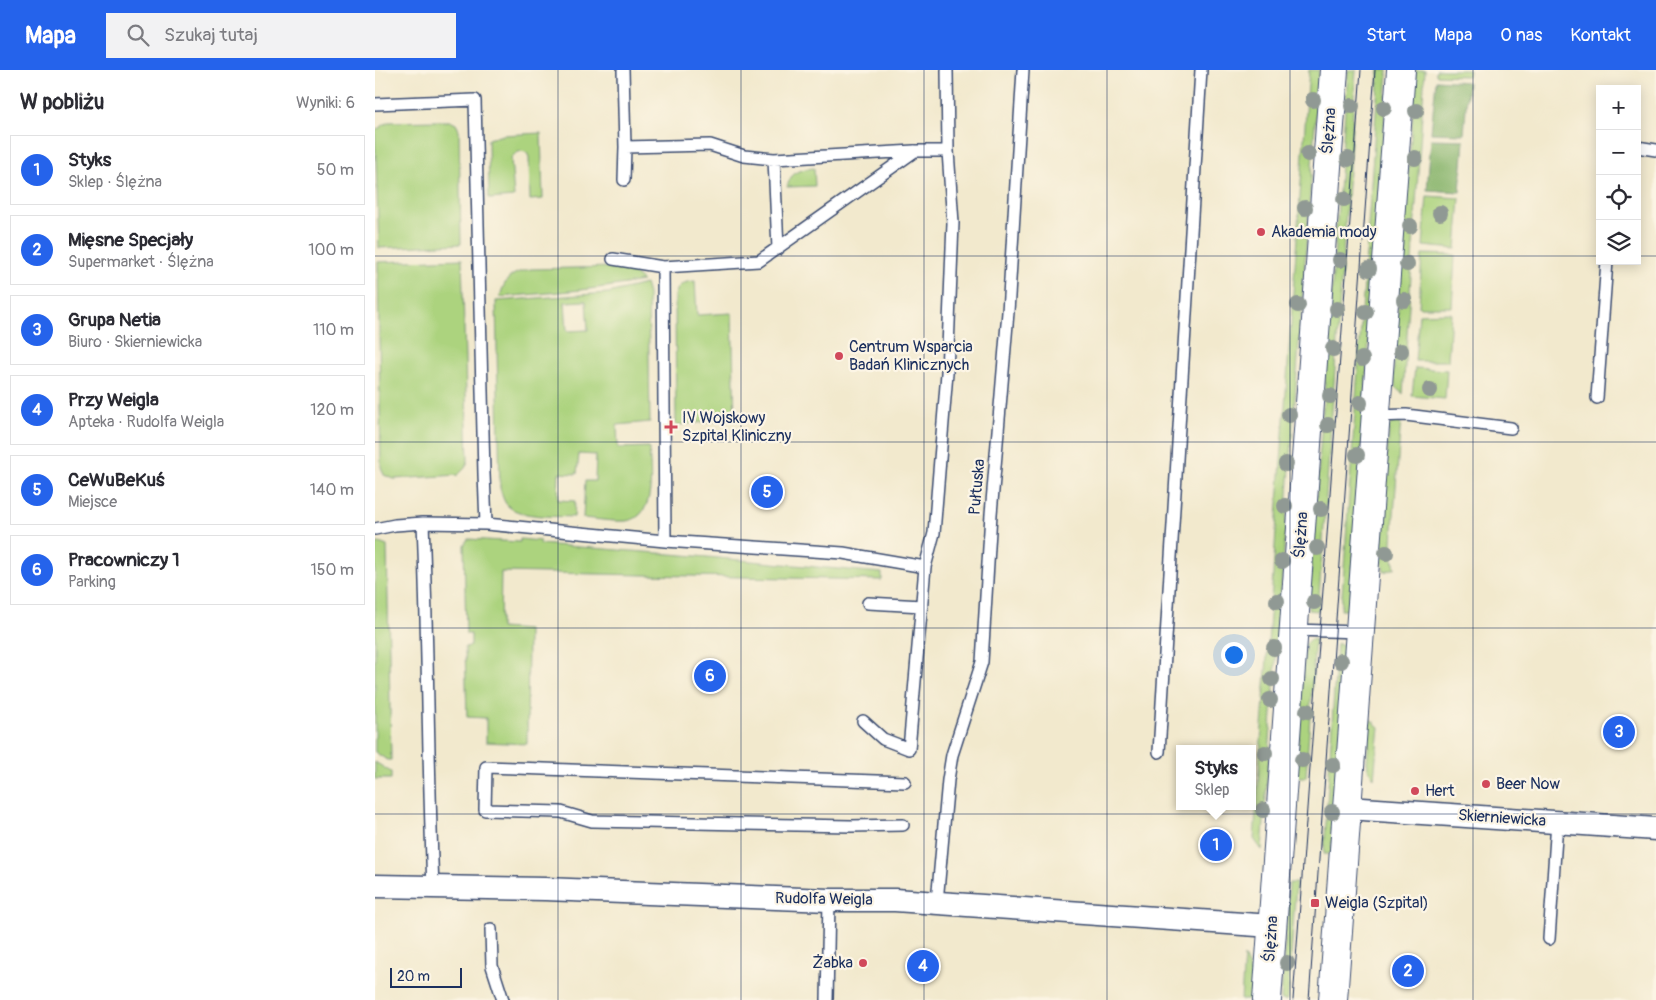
<!DOCTYPE html>
<html lang="pl">
<meta charset="utf-8">
<style>
:root{--surface:#fff;--page:#f2f2f3;--text:#2b2b33;--muted:#7c7c81;--line:#e1e1e2;--accent:#2563eb}
body{margin:0;font-family:Pangolin,sans-serif;background:var(--page);color:var(--text)}
.controls{position:absolute;right:15px;top:15px;display:grid;overflow:hidden;border-radius:0px;box-shadow:0 2px 12px #0003}
.controls button{width:45px;height:45px;display:grid;place-items:center;padding:0;border:0;border-bottom:1px solid var(--line);background:var(--surface);color:var(--text);font:25px sans-serif}
.scale{position:absolute;left:15px;bottom:12px;width:72px;box-sizing:border-box;padding-left:5px;border:2px solid #1b2f5e;border-top:0;font-size:14px;line-height:18px;white-space:nowrap;color:#1b2f5e;-webkit-text-stroke:4px #fcf5e5;paint-order:stroke}
.you{position:absolute;left:858px;top:584px;width:18px;height:18px;margin:-12px;border:4px solid #fff;border-radius:50%;background:#1a73e8;box-shadow:0 0 0 8px #1a73e833}
.badge{display:grid;place-items:center;width:32px;height:32px;border-radius:50%;background:var(--accent);color:#fff;font-size:16px;font-weight:700}
.pin{position:absolute;translate:-50% -50%;border:2px solid #fff;box-shadow:0 1px 5px #0006}
.popup{position:absolute;left:801px;top:675px;width:80px;height:65px;box-sizing:border-box;display:grid;place-content:center;border-radius:0px;background:var(--surface);filter:drop-shadow(0 1px 4px #0005);font-size:16px;white-space:nowrap;color:var(--muted)}
.popup b{font-size:19px;color:var(--text)}
.popup::after{content:'';position:absolute;left:50%;top:100%;margin-left:-10px;border:10px solid transparent;border-top-color:var(--surface)}
.list{margin:0;padding:0;list-style:none}
h2{display:flex;justify-content:space-between;align-items:center;height:65px;margin:0;padding:0 20px;font-size:21px}
h2 small{font-size:16px;font-weight:400;color:var(--muted)}
.list li{display:grid;grid-template-columns:32px 1fr auto;gap:15px;align-items:center;box-sizing:border-box;height:70px;margin:0 10px 10px;padding:0 10px;border:1px solid var(--line);border-radius:0px}
.list b{display:block;font-size:19px;white-space:nowrap}
.list p{margin:0;font-size:16px;white-space:nowrap;color:var(--muted)}
.list em{font-size:16px;font-style:normal;color:var(--muted)}
.icon{flex:none;width:28px;height:28px;fill:none;stroke:currentColor;stroke-width:2;stroke-linecap:round;stroke-linejoin:round}
.map{position:relative;flex:none;width:1281px;height:930px;overflow:hidden}
header{display:flex;align-items:center;gap:30px;box-sizing:border-box;height:70px;padding:0 25px;background:var(--accent);color:#fff}
header strong{font-size:24px}
nav{display:flex;gap:28px;margin-inline-start:auto;font-size:18px}
.search{width:350px;height:45px;background:var(--page);display:flex;align-items:center;gap:12px;box-sizing:border-box;padding:0 18px;border-radius:0px;color:var(--muted);font-size:19px}
main{display:flex}
aside{flex:1;background:var(--surface)}
.map>svg:first-child{display:block}
.green{fill:#acd37e;stroke:#64816e;fill-rule:evenodd}
.forest{fill:#89b56d;stroke:#527266}
.lines{fill:none;stroke-linecap:round;stroke-linejoin:round}
.service-casing{stroke:#3b4b6f;stroke-width:14}
.minor-casing{stroke:#3b4b6f;stroke-width:25}
.secondary-casing{stroke:#3b4b6f;stroke-width:30}
.service{stroke:#fff;stroke-width:11}
.minor{stroke:#fff;stroke-width:22}
.secondary{stroke:#fff;stroke-width:28}
.tram{stroke:#1b2f5e;stroke-width:1}
.tree{fill:#909994}
.grid{fill:none;stroke:#1b2f5e;stroke-width:1;stroke-opacity:0.55}
.poi-dot{fill:#d1495b;stroke:#fcf5e5;stroke-width:2}
.labels{text-anchor:middle;dominant-baseline:central;stroke-width:4.5;stroke-linejoin:round;paint-order:stroke}
.street-label{font-size:16px;fill:#1b2f5e;stroke:#fcf5e5}
.poi-label{font-size:16px;fill:#1b2f5e;stroke:#fcf5e5;text-anchor:start}
</style>
<header>
<strong>Mapa</strong>
<div class="search"><svg class="icon" aria-label="search" viewBox="0 0 24 24"><circle cx="10" cy="10" r="6"/><path d="M15 15l6 6"/></svg>Szukaj tutaj</div>
<nav><a>Start</a><a>Mapa</a><a>O nas</a><a>Kontakt</a></nav>
</header>
<main>
<aside>
<h2>W pobliżu<small>Wyniki: 6</small></h2>
<ul class="list">
<li><span class="badge">1</span><div><b>Styks</b><p>Sklep · Ślężna</p></div><em>50 m</em></li>
<li><span class="badge">2</span><div><b>Mięsne Specjały</b><p>Supermarket · Ślężna</p></div><em>100 m</em></li>
<li><span class="badge">3</span><div><b>Grupa Netia</b><p>Biuro · Skierniewicka</p></div><em>110 m</em></li>
<li><span class="badge">4</span><div><b>Przy Weigla</b><p>Apteka · Rudolfa Weigla</p></div><em>120 m</em></li>
<li><span class="badge">5</span><div><b>CeWuBeKuś</b><p>Miejsce</p></div><em>140 m</em></li>
<li><span class="badge">6</span><div><b>Pracowniczy 1</b><p>Parking</p></div><em>150 m</em></li>
</ul>
</aside>
<div class="map">
<svg width="1281" height="930" viewBox="0 0 1281 930">
<rect width="100%" height="100%" fill="#fcf5e5"/>
<filter id="ink" filterUnits="userSpaceOnUse"><feTurbulence type="fractalNoise" baseFrequency=".02" numOctaves="2"/><feDisplacementMap in="SourceGraphic" scale="10" xChannelSelector="R" yChannelSelector="G"/><feConvolveMatrix kernelMatrix="1 2 1 2 8 2 1 2 1" color-interpolation-filters="sRGB"/></filter>
<filter id="wash" filterUnits="userSpaceOnUse"><feTurbulence type="fractalNoise" baseFrequency=".0096" numOctaves="4" result="noise"/><feDisplacementMap in="SourceGraphic" scale="20" xChannelSelector="R" yChannelSelector="G"/><feGaussianBlur stdDeviation="1.12" result="paint"/><feColorMatrix in="noise" values="0 0 0 0 0 0 0 0 0 0 0 0 0 0 0 0 0 1.4 0 .05"/><feComposite in="paint" operator="in"/></filter>
<g filter="url(#wash)">
<rect width="100%" height="100%" fill="#f2e9cd"/>
<path class="green" d="M934 0H944L887 780 879 769Z
M973 0H981L943 541 933 540Z
M1004 0H1013L975 540H966Z
M1041 0H1050L1028 324 1021 318 1018 308Z
M1061 0H1094L1093 6 1061 5Z
M62 51H75L81 54 84 60 86 174 4 178 0 61 13 52Z
M166 63 168 129 155 130 154 87 152 83C146 79 140 83 136 88L139 127 114 129 113 69 128 65Z
M439 98 440 116 412 117C417 101 423 100 439 98Z
M1052 126 1085 128 1081 179 1048 176Z
M1047 184 1080 185 1077 237H1044Z
M87 189 93 391 90 398 83 405 19 409 9 405 6 397 3 192Z
M240 197 256 201 268 211C220 220 173 223 125 227 130 207 137 203 156 199Z
M320 211 322 245 357 243 360 349 301 355 300 225C304 214 308 212 320 211Z
M270 214 273 224 275 352 242 355 243 378 274 377C275 399 283 447 251 451 238 452 222 449 208 448L210 411H220L221 385 204 384 202 404 184 403 183 430 200 431 199 447C181 446 146 448 133 436 128 431 127 424 125 418L121 231 234 223ZM211 231 213 260 192 261 190 232Z
M1076 243 1073 291H1040L1044 244Z
M1040 298 1072 300 1070 329 1037 326Z
M1026 348 1017 472V485L1020 498 1009 502 1006 488 1014 356 1021 350Z
M93 469 145 472V469L165 471V474L321 486 507 503V510L126 502 125 558 153 560 152 674 111 672V648L92 647 90 577 96 576V564H91L89 475Z
M4 473 12 476 16 690H12L0 682V474Z
M940 569 931 707H921L930 574 934 570Z
M962 573 973 579 956 784H949Z
M995 649 1004 657 999 708 993 698 992 692Z
M0 692 16 702V709H0Z
M914 813H921L913 930H906Z
M869 886 877 905 876 930H866Z"/>
<path class="forest" d="M1061 10 1093 12 1089 64 1056 63Z
M1056 69 1089 70 1085 122 1052 120Z"/>
</g>
<g filter="url(#ink)">
<g class="lines">
<defs>
<path id="service" d="M248 0 250 77
M0 34 100 30 109 404 111 454
M1262 77 1281 80
M399 89 403 179
M249 110 250 77 335 75 369 86 399 89 539 81
M238 189 288 197 384 191 540 81H573
M288 197 290 471
M1222 328 1232 191
M1001 346 1031 345 1136 358
M48 453C53 574 53 696 58 817
M0 459 20 455 48 453 111 454 290 471 468 483 550 497 559 463 572 303 578 153 573 81 572 0
M493 533 547 536
M919 560 985 562
M488 651 508 669 534 679 550 497
M784 682 826 0
M528 755 476 756 217 751 186 742 110 740 111 697 530 712
M562 832 573 710 577 685 607 592 616 444 633 242 648 0
M116 859 117 896 128 930
M1174 869 1182 752
M452 930 454 830"/>
<path id="minor" d="M973 738 1281 759
M0 816 170 819 454 830H520L897 856"/>
<path id="secondary" d="M892 930 959 0
M958 930 1026 0"/>
</defs>
<use href="#service" class="service-casing"/>
<use href="#minor" class="minor-casing"/>
<use href="#secondary" class="secondary-casing"/>
<use href="#service" class="service"/>
<use href="#minor" class="minor"/>
<use href="#secondary" class="secondary"/>
<path class="tram" d="M918 930 986 0
M934 930 1000 0"/>
</g>
<g class="tree">
<circle cx="938" cy="30" r="8"/>
<circle cx="977" cy="36" r="8"/>
<circle cx="1009" cy="38" r="8"/>
<circle cx="1041" cy="41" r="8"/>
<circle cx="933" cy="84" r="8"/>
<circle cx="1040" cy="88" r="8"/>
<circle cx="973" cy="89" r="8"/>
<circle cx="969" cy="129" r="8"/>
<circle cx="930" cy="138" r="8"/>
<circle cx="1065" cy="143" r="8"/>
<circle cx="1035" cy="156" r="8"/>
<circle cx="965" cy="190" r="8"/>
<circle cx="1032" cy="194" r="8"/>
<circle cx="994" cy="199" r="8"/>
<circle cx="1029" cy="230" r="8"/>
<circle cx="923" cy="235" r="8"/>
<circle cx="962" cy="239" r="8"/>
<circle cx="991" cy="242" r="8"/>
<circle cx="958" cy="279" r="8"/>
<circle cx="1026" cy="281" r="8"/>
<circle cx="987" cy="289" r="8"/>
<circle cx="1055" cy="320" r="8"/>
<circle cx="955" cy="326" r="8"/>
<circle cx="985" cy="333" r="8"/>
<circle cx="914" cy="345" r="8"/>
<circle cx="953" cy="355" r="8"/>
<circle cx="982" cy="385" r="8"/>
<circle cx="911" cy="394" r="8"/>
<circle cx="910" cy="436" r="8"/>
<circle cx="946" cy="439" r="8"/>
<circle cx="942" cy="478" r="8"/>
<circle cx="1011" cy="483" r="8"/>
<circle cx="907" cy="491" r="8"/>
<circle cx="902" cy="531" r="8"/>
<circle cx="939" cy="532" r="8"/>
<circle cx="899" cy="578" r="8"/>
<circle cx="966" cy="591" r="8"/>
<circle cx="897" cy="609" r="8"/>
<circle cx="895" cy="630" r="8"/>
<circle cx="932" cy="641" r="8"/>
<circle cx="890" cy="683" r="8"/>
<circle cx="927" cy="690" r="8"/>
<circle cx="958" cy="695" r="8"/>
<circle cx="888" cy="740" r="8"/>
<circle cx="957" cy="742" r="8"/>
<circle cx="912" cy="893" r="8"/>
</g>
</g>
<path class="grid" d="M183 0V930M366 0V930M549 0V930M732 0V930M915 0V930M1098 0V930M0 186H1225M1262 186H1281M0 372H1281M0 558H1281M0 744H1281"/>
<g class="poi-dot">
<circle cx="886" cy="162" r="5"/>
<circle cx="464" cy="286" r="5"/>
<path d="M293.5 349.5h5v5h5v5h-5v5h-5v-5h-5v-5h5z"/>
<circle cx="1111" cy="714" r="5"/>
<circle cx="1040" cy="721" r="5"/>
<rect x="935" y="828" width="10" height="10" rx="2.5"/>
<circle cx="488" cy="893" r="5"/>
</g>
<g class="labels">
<g class="street-label">
<text transform="translate(954 61) rotate(-86)">Ślężna</text>
<text transform="translate(602 417) rotate(-85)">Pułtuska</text>
<text transform="translate(926 465) rotate(-86)">Ślężna</text>
<text transform="translate(1127 748) rotate(4)">Skierniewicka</text>
<text transform="translate(449 829) rotate(1)">Rudolfa Weigla</text>
<text transform="translate(896 869) rotate(-86)">Ślężna</text>
</g>
<g class="poi-label">
<text x="896" y="162">Akademia mody</text>
<text x="474" y="277">Centrum Wsparcia<tspan x="474" dy="18">Badań Klinicznych</tspan></text>
<text x="307" y="348">IV Wojskowy<tspan x="307" dy="18">Szpital Kliniczny</tspan></text>
<text x="1121" y="714">Beer Now</text>
<text x="1050" y="721">Hert</text>
<text x="950" y="833">Weigla (Szpital)</text>
<text x="478" y="893" text-anchor="end">Żabka</text>
</g>
</g>
</svg>
<div class="controls">
<button>+</button>
<button>−</button>
<button><svg class="icon" aria-label="locate" viewBox="0 0 24 24"><circle cx="12" cy="12" r="6"/><path d="M12 2v4M12 18v4M2 12h4M18 12h4"/></svg></button>
<button><svg class="icon" aria-label="layers" viewBox="0 0 24 24"><path d="M12 4l9 5-9 5-9-5zM3 14l9 5 9-5"/></svg></button>
</div>
<div class="scale">20 m</div>
<div class="you"></div>
<div class="pin badge" style="left:841px;top:775px">1</div>
<div class="popup"><b>Styks</b>Sklep</div>
<div class="pin badge" style="left:1033px;top:901px">2</div>
<div class="pin badge" style="left:1244px;top:662px">3</div>
<div class="pin badge" style="left:548px;top:896px">4</div>
<div class="pin badge" style="left:392px;top:422px">5</div>
<div class="pin badge" style="left:335px;top:606px">6</div>
</div>
</main>
